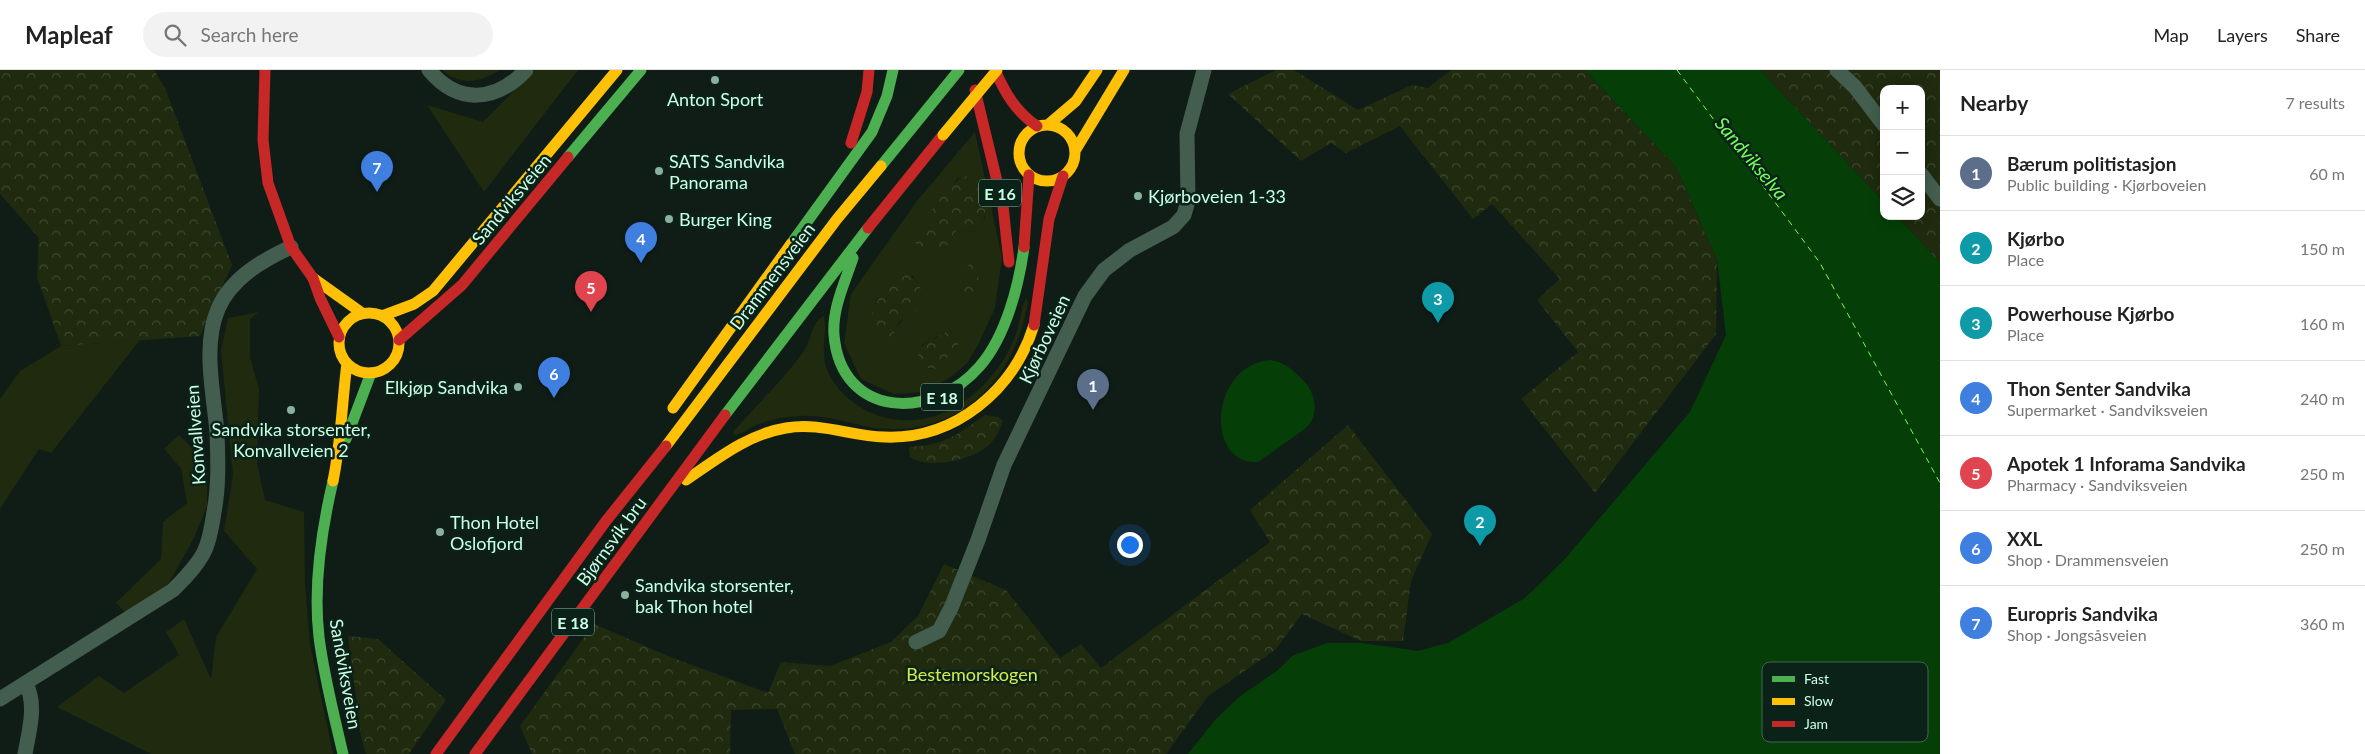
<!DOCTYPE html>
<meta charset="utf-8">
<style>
:root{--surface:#fff;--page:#f2f2f2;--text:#222;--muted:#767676;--line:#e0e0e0;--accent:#51625a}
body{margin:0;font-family:Lato,sans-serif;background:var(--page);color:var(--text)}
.controls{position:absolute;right:15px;top:15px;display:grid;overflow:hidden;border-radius:10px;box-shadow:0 2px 12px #0003}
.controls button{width:45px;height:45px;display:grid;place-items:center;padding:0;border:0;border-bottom:1px solid var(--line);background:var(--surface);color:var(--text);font:25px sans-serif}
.you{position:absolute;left:1129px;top:474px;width:18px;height:18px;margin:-12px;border:4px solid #fff;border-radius:50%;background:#1a73e8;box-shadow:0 0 0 8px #1a73e833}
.badge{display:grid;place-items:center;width:32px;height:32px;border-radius:50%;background:var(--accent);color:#fff;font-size:16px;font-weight:700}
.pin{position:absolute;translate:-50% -41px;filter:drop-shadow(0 1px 2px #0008)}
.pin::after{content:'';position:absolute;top:26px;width:18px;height:15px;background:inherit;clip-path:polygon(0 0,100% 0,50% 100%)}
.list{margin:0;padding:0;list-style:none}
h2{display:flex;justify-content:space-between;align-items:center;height:65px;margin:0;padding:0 20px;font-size:21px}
h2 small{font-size:16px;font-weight:400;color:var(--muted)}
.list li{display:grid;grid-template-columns:32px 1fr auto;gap:15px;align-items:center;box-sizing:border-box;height:75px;padding:0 20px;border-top:1px solid var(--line)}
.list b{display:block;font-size:19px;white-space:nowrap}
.list p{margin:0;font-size:16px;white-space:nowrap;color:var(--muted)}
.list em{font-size:16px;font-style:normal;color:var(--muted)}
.icon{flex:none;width:28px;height:28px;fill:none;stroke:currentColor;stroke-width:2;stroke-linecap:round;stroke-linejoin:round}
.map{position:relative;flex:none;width:1940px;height:684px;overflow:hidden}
header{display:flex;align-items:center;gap:30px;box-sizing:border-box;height:70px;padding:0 25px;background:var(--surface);border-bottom:1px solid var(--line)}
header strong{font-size:24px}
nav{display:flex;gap:28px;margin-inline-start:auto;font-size:18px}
.search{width:350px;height:45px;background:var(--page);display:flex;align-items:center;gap:12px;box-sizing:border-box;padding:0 18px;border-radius:28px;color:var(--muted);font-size:19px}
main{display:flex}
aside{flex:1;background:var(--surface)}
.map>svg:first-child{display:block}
.green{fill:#1f2a0e;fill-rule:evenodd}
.forest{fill:url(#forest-crowns)}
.water{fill:#053f07}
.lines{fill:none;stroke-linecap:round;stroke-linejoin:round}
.ferry{stroke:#72ff59;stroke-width:1;stroke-dasharray:6 5;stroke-linecap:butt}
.street{stroke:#435e4f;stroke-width:15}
.fast{stroke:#4caf50;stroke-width:11}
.slow{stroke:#ffc107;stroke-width:11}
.jam{stroke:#c62828;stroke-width:11}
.slow-bridge{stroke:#ffc107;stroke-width:11}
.poi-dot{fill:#8ab09e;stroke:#0b2218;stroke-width:2}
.labels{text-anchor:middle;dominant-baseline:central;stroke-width:5;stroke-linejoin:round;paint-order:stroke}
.shield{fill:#0b2218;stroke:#91bda8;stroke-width:1}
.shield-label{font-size:16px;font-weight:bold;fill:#cbffe6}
.poi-label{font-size:18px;fill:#cbffe6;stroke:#0b2218;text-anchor:start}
.street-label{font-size:18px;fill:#cbffe6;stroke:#0b2218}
.park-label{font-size:18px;fill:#d5ec4a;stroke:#0b2218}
.water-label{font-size:19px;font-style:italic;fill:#72ff59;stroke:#0b2218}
.key{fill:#0b2218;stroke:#456456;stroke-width:1}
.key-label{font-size:14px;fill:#cbffe6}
</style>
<header>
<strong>Mapleaf</strong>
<div class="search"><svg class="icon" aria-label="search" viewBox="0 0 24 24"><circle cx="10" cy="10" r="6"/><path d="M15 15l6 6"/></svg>Search here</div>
<nav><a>Map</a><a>Layers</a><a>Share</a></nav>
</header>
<main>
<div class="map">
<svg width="1940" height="684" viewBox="0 0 1940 684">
<defs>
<pattern id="forest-crowns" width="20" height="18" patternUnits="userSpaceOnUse" patternTransform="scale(1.25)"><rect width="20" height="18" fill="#1f2a0e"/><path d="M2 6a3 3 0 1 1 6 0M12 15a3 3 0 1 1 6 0" fill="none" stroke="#3e4a31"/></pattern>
</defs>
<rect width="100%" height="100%" fill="#101d17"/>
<path class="green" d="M442 0H501C479 12 462 17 442 0Z
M535 0H578L484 122 427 35 483 52Z
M975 62 1002 187 995 238 978 275 967 293 951 307 922 322 894 324 861 309 844 273 851 224 917 131ZM958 108 983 125 985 149 972 162 958 158 947 176 942 177 936 136ZM912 205C925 224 925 225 912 245L904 248 895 259 871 251 877 229ZM949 260 957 277 949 281 940 300 927 298 922 275Z
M1026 228 1028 232C1015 310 958 368 875 358 850 354 825 344 800 346 786 347 771 349 759 354 751 357 743 364 735 365L733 362C757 334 784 310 805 279 811 269 812 251 824 246 828 265 818 284 830 306 840 325 859 339 879 346 928 361 972 335 1000 295 1009 283 1015 268 1019 254 1021 246 1022 235 1026 228Z
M258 242 250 249V287L259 319 257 393 265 430 304 442 305 515 310 574 333 684H151L57 637 99 606 124 623 179 585 166 562 184 549 211 609 216 567 257 499 224 461 233 405 221 280 228 248Z
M140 270 51 383 39 379 0 439V329L20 301 61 276Z
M179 365 199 385 207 410V436L194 468 169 513 125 542 116 533 161 489 163 452 187 433 181 398 164 379Z"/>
<path class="forest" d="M0 0H154L165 18 232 195 200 266 61 276 37 207 39 168 0 124Z
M1276 0H1294L1358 40 1412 15 1428 18 1451 0H1585L1676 97 1717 189 1716 264 1595 423 1521 329 1578 282 1537 230 1560 209 1492 134 1473 149 1400 56 1346 83 1331 73 1301 91 1228 24Z
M1760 0H1940V193L1897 146H1921V19H1884V132Z
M967 106C983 119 996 150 972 162L958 158 947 176 927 182 916 175V171C924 151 947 111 967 106Z
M970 193H977L982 199 978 208 980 225 970 236C951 228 960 204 970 193Z
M901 201C921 208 930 228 913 244 909 248 903 247 899 252 896 256 894 262 893 267L888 269 876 267C861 245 886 216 901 201Z
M949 260 957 263 959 271 957 277 949 281 946 293 940 300 917 296C917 271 931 272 949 260Z
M985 345 998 347 1003 351C1000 359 996 368 990 374 974 390 929 400 910 387L909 377C945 375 957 365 985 345Z
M1348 355 1432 464 1411 511 1403 571H1361L1302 544 1275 580 1208 626 1166 684H795L777 639 731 640 730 684H532L520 656 594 554 668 586 768 623 781 592 830 596 891 572 918 546 944 494 1006 520 1060 588 1081 574 1101 598 1270 472 1250 440Z
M348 566 378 569 446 630 409 684H366L361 667Z"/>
<path class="water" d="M1585 0H1760L1884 132V146H1897L1940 193V684H1188L1215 650 1239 627 1278 600 1292 586 1327 573H1362L1418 581 1448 573 1525 528 1564 490 1690 342 1726 265 1717 189 1676 97Z
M1270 290C1285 292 1291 299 1302 309 1313 320 1319 336 1311 352 1306 360 1269 384 1258 392 1204 395 1210 295 1270 290Z"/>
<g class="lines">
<path class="ferry" d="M1677 0 1820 193 1940 413"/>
<path class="street" d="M429 0C458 35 496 32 526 0
M1837 0 1855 17 1884 55
M1921 104 1940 129
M916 572 939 561 951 538 978 470 1004 395 1085 226 1104 200 1130 180 1173 157 1184 145 1188 131 1187 64 1204 0
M0 629 173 520C184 509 197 496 204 482 210 470 212 455 214 442 219 416 218 389 217 363 214 324 202 276 218 239 231 208 263 190 291 177
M25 684C29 661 37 635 26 614"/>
<path class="fast" d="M568 87 641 0
M881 96 959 0
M791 174 872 62 887 26 893 0
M853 188C845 212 832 239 834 265 841 349 933 351 980 296 1006 266 1019 215 1024 177
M725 345 868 158
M346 369 371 303
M333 411C321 462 313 515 319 567 324 607 334 645 343 684"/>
<path class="slow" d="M1049 54 1076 31 1097 0
M1019 83a28 28 0 1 1 56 0a28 28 0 1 1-56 0Z
M1075 81 1124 0
M313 208 362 243
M339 273a30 30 0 1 1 60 0a30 30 0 1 1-60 0Z
M382 246 414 234 433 221 617 0
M673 338 791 174
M666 376 837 149 881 96
M686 410C717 389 748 364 786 358 820 352 851 366 884 367 955 370 1014 320 1034 255
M333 411C341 373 342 332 347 293"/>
<path class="jam" d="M265 0 263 70 268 113 291 177 313 208 320 228 339 267
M995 0C1005 23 1016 42 1037 56
M975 20 1003 136 1009 192
M851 73 867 22 869 0
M868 158 943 65
M1024 177 1029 105
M1034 255 1049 149 1063 106
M399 270 462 215 568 87
M436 684 606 451 666 376
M475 684 725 345"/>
<path class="slow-bridge" d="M943 65 997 0"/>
</g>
<g class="poi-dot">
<circle cx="715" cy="10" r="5"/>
<circle cx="659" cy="101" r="5"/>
<circle cx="1138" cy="126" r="5"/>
<circle cx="669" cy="149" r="5"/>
<circle cx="518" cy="317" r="5"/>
<circle cx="291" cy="340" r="5"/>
<circle cx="440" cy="462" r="5"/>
<circle cx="625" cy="525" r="5"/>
</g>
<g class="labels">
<g class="shield">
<rect x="979" y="109.5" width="42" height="27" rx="4"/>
<rect x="921" y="313.5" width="42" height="27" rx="4"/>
<rect x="552" y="538.5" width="42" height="27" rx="4"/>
</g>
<g class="shield-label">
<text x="1000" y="123">E 16</text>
<text x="942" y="327">E 18</text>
<text x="573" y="552">E 18</text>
</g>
<g class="poi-label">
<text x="715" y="29" text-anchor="middle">Anton Sport</text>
<text x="669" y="91">SATS Sandvika<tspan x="669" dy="21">Panorama</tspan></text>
<text x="1148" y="126">Kjørboveien 1-33</text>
<text x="679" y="149">Burger King</text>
<text x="508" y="317" text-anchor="end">Elkjøp Sandvika</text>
<text x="291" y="359" text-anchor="middle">Sandvika storsenter,<tspan x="291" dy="21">Konvallveien 2</tspan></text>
<text x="450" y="452">Thon Hotel<tspan x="450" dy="21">Oslofjord</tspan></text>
<text x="635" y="515">Sandvika storsenter,<tspan x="635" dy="21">bak Thon hotel</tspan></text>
</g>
<g class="street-label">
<text transform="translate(511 129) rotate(-50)">Sandviksveien</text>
<text transform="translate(772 206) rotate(-53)">Drammensveien</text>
<text transform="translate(1044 269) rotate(-65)">Kjørboveien</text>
<text transform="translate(195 365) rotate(-94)">Konvallveien</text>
<text transform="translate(611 471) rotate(-54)">Bjørnsvik bru</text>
<text transform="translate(346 604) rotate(80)">Sandviksveien</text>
</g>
<g class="park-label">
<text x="972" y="604">Bestemorskogen</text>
</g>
<g class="water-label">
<text transform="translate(1752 88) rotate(50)">Sandvikselva</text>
</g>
</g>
<rect x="1762" y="592" width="166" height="80" rx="8" class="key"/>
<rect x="1772" y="606" width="23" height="6" fill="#4caf50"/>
<rect x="1772" y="628" width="23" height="7" fill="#ffc107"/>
<rect x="1772" y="651" width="23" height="6" fill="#c62828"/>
<g class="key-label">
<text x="1804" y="614">Fast</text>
<text x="1804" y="636">Slow</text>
<text x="1804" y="659">Jam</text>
</g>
</svg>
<div class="controls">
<button>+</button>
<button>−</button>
<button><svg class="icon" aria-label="layers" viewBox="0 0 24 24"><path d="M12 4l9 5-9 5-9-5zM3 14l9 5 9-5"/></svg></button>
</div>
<div class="you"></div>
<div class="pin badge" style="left:1093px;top:340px;background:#5c6f8a">1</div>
<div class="pin badge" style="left:1480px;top:476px;background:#0f9aa8">2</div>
<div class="pin badge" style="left:1438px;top:253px;background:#0f9aa8">3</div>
<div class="pin badge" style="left:641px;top:193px;background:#3f7fe0">4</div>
<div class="pin badge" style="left:591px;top:242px;background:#e0444e">5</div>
<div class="pin badge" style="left:554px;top:328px;background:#3f7fe0">6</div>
<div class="pin badge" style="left:377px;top:122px;background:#3f7fe0">7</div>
</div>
<aside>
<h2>Nearby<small>7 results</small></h2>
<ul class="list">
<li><span class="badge" style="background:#5c6f8a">1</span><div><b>Bærum politistasjon</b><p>Public building · Kjørboveien</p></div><em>60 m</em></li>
<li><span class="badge" style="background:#0f9aa8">2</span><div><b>Kjørbo</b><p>Place</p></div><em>150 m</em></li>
<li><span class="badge" style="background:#0f9aa8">3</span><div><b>Powerhouse Kjørbo</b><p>Place</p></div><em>160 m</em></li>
<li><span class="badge" style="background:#3f7fe0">4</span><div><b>Thon Senter Sandvika</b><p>Supermarket · Sandviksveien</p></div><em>240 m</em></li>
<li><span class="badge" style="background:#e0444e">5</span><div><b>Apotek 1 Inforama Sandvika</b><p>Pharmacy · Sandviksveien</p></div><em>250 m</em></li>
<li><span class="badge" style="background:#3f7fe0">6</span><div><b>XXL</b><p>Shop · Drammensveien</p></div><em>250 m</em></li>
<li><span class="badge" style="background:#3f7fe0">7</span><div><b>Europris Sandvika</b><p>Shop · Jongsåsveien</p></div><em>360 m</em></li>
</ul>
</aside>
</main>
